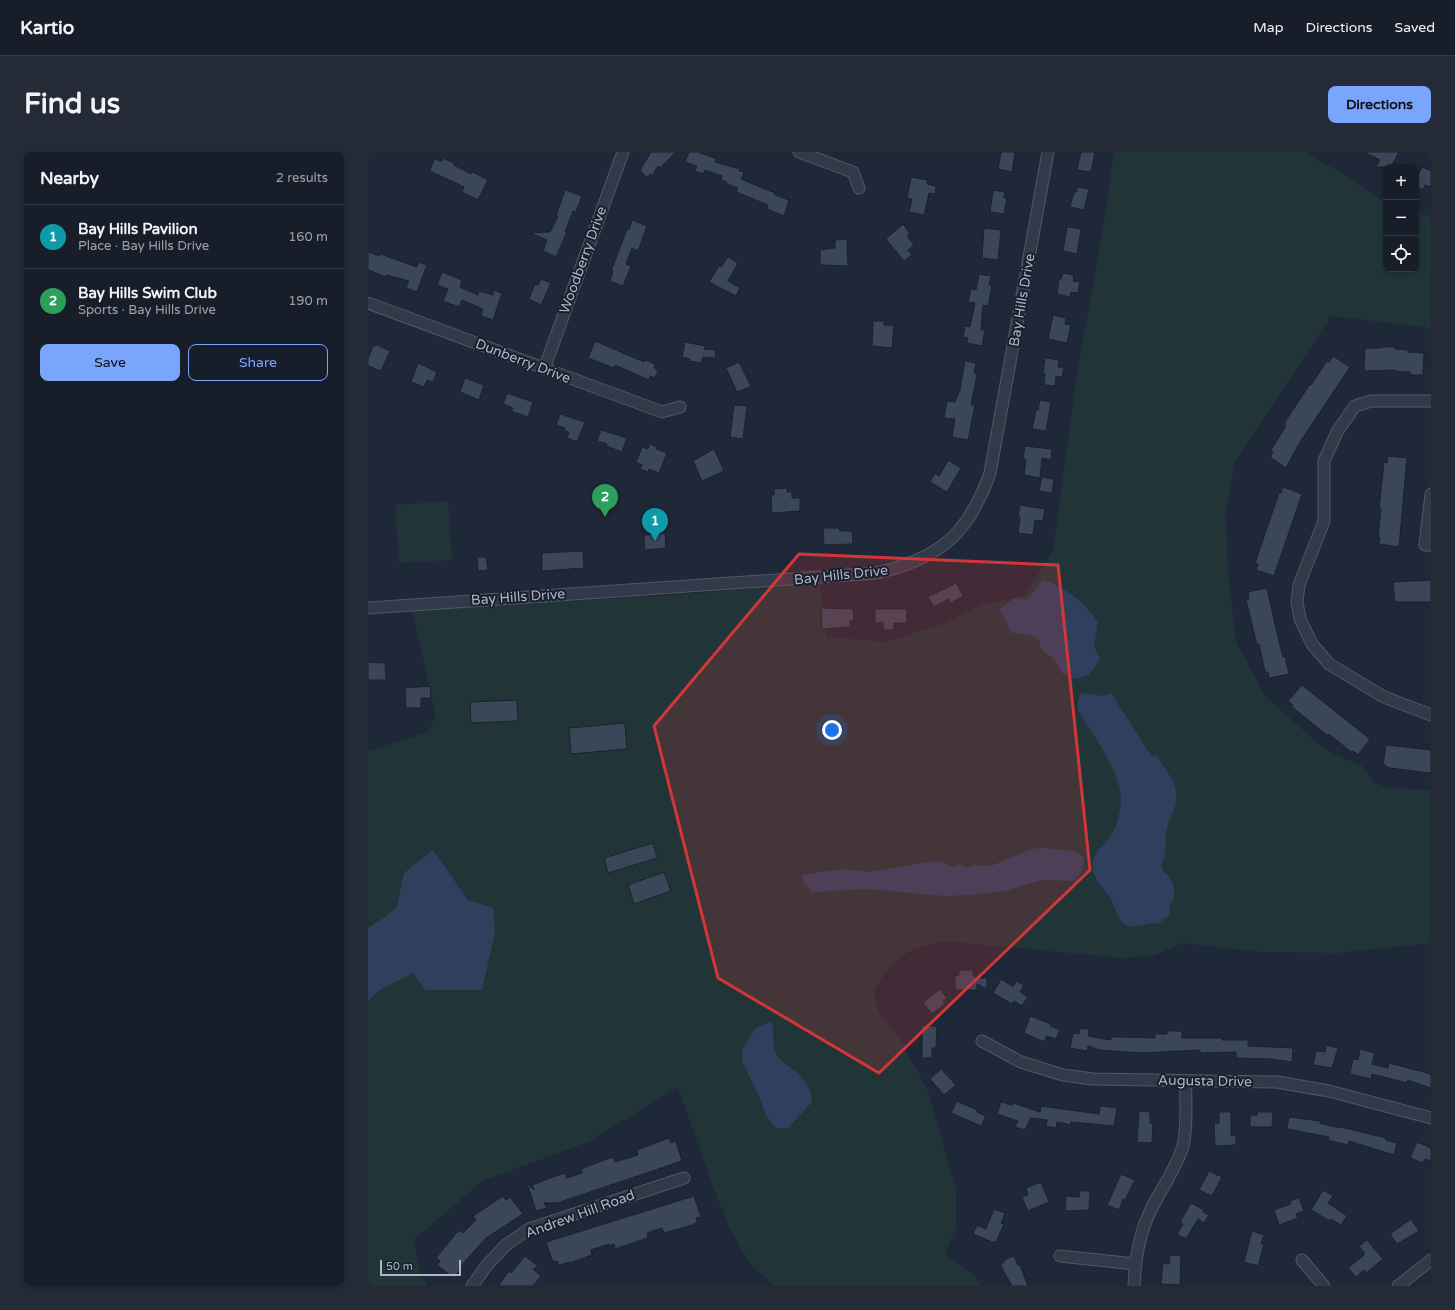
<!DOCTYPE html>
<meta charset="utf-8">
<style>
:root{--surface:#171e2a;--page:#242b36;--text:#f1f3f6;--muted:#9ea2a8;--line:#363c47;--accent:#7aa5fd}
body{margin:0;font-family:"Varela Round",sans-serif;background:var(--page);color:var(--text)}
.controls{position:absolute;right:12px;top:12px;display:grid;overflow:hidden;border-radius:8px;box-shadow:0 2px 6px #0003}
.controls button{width:36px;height:36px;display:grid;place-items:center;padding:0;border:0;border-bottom:1px solid var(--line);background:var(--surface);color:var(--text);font:20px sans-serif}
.scale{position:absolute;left:12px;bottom:10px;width:81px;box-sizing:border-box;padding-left:4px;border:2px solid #adb5c6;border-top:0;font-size:11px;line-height:14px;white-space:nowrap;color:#adb5c6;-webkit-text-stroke:3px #18202d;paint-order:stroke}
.you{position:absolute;left:464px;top:578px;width:14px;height:14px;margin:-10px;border:3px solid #fff;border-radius:50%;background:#1a73e8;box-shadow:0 0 0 6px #1a73e833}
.badge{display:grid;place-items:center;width:26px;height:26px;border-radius:50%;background:var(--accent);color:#fff;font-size:13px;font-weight:700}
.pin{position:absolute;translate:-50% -33px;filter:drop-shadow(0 1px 2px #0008)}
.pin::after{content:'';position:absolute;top:21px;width:14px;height:12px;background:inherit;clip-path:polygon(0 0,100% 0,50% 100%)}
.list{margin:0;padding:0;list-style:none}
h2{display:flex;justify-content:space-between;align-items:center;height:52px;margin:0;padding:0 16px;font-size:17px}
h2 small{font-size:13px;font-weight:400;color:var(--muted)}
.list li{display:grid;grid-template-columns:26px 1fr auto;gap:12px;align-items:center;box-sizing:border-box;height:64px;padding:0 16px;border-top:1px solid var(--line)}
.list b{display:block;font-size:15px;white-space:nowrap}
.list p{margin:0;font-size:13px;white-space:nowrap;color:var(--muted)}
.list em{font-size:13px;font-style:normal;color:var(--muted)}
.actions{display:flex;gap:8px;padding:12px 16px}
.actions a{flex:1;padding:9px 0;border:1px solid var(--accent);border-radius:8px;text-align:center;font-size:14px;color:var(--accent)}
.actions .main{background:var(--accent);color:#111}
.icon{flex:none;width:22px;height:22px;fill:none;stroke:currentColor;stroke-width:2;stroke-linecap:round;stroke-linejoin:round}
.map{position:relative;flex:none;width:1063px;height:1134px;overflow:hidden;border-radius:8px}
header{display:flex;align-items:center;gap:24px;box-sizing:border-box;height:56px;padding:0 20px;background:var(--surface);border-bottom:1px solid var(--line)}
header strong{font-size:19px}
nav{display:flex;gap:22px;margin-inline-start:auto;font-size:14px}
.intro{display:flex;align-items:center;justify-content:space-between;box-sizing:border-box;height:96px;padding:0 24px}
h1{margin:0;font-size:28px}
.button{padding:10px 18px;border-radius:8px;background:var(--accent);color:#111;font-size:14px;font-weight:700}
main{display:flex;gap:24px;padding:0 24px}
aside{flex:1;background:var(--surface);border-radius:8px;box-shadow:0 2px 6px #0003}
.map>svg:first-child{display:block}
.green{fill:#213539}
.water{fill:#2f405f}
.building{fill:#3b4659;stroke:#1a212f}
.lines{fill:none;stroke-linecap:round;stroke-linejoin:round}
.minor-casing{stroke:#505867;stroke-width:13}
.minor{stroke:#323a49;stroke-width:11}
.marked{fill:#d23638;fill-opacity:0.2;stroke:#d23638;stroke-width:3;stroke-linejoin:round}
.labels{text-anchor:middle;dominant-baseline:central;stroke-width:4;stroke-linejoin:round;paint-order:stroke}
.street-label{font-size:14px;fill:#adb5c6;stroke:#18202d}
</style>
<header>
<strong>Kartio</strong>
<nav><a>Map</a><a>Directions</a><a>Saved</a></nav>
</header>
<div class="intro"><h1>Find us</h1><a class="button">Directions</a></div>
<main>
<aside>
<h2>Nearby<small>2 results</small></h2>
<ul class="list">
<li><span class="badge" style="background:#0f9aa8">1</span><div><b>Bay Hills Pavilion</b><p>Place · Bay Hills Drive</p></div><em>160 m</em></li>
<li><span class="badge" style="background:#2e9e5b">2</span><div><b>Bay Hills Swim Club</b><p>Sports · Bay Hills Drive</p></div><em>190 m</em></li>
</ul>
<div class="actions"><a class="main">Save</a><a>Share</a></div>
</aside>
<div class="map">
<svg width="1063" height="1134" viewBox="0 0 1063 1134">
<rect width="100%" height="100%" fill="#1f2838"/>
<path class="green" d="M746 0H939C951 13 959 11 971 19 987 30 1001 41 1018 51V117H1048V61L1063 65V176L963 164 867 310 858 360 860 421 868 490 897 544 954 595 972 605 993 613 1007 631 1020 636 1063 638V791L970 801 893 800 815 791 785 804 753 806 577 789C541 794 525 807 506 838L510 859 530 884 560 938 588 1038V1076L577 1102 608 1125 613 1134H406L381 1111 361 1075 341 1024 310 935 220 990 114 1029 46 1088 52 1120 60 1134H0V599L60 580 68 563 42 449 117 447 186 450 321 442 451 430 459 485 519 490 574 472 616 452 656 444 685 399 709 222 736 71Z
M80 349 84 408 31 411 27 353Z"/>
<path class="water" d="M675 428C695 433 719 453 730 470L726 494 732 506 731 509 721 523 706 527 694 521 686 507 673 497C673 479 654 484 642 480L635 462 630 458 647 446 660 447Z
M713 541 733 544 743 541 783 604 789 603C798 622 813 631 807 654 804 663 799 672 798 681 796 695 800 698 793 714L795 719 802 725 806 736V745L801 756 802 762 790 772C779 768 773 778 757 773 748 766 748 756 743 747 738 738 729 732 726 722 720 698 737 697 745 680 750 671 753 657 753 648 752 617 726 585 710 558V549Z
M672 696 708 699 716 706 714 721 705 729 674 728 636 739 603 743 577 744 499 737 444 740 437 733 433 723 475 717 502 720 568 709 575 710 585 715 592 712 599 716 605 713 623 714 664 697Z
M65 698 100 748 125 756 127 780 114 838H57L45 821 13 837 0 849V776L17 765 29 755 36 721Z
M403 869C408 877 402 890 408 902 414 913 430 917 437 930 441 936 444 941 444 950L420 976H408L399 965 390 942 375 911 374 904 375 897 387 877Z"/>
<path class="building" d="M283 0H308L292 16 290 14 284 24 282 22 279 26 272 18Z
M321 0H330L349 7 347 10 372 17 371 19 376 20 373 27 407 41V43L421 48 416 64 399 57 400 53 368 40 370 36 358 32 359 30 353 28 354 24 337 18 335 22 327 19 329 14 317 10Z
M633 0H647L644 20 630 17Z
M713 0H727L723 20 709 18Z
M996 0H1031L1023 15H1008L1012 8Z
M75 6 86 11V13L103 22 105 20 120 28 110 48 94 40 96 35 62 19 66 7 74 9Z
M1054 15 1063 19V35L1057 33 1055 38 1048 34V28Z
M543 25 560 28 559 32 568 34 567 42 561 41 556 63 541 60 544 47 539 46Z
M710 35 721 37 716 58 702 55 706 40H708Z
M197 38 214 44 208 60 205 59 197 80H199L188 105 175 99 179 88 162 81 182 80 190 64H188Z
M625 38 637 40 636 46H639L636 62 622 60Z
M264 68 279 74 270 99 264 96 258 112 263 114 255 134 242 129 245 119H243L259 77 261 78Z
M535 72 542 82 539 84 546 93 540 98 544 103 536 109 518 87Z
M699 75 713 77 709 102 695 99Z
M616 76 633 78 630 108 614 106Z
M479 87 480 114 452 113V98L467 96V88Z
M0 100 11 104 12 102 49 115 50 110 59 113 49 140 38 136 41 129 19 123 18 125 0 118Z
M360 105 370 111 360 129 372 136 368 144 341 130 351 114 353 115Z
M74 120 94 128 92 135 110 143 111 139 125 143V138L134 141 125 168 113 164 115 157 94 148 91 155 75 149 80 137 69 133Z
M695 121 706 123 705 129 712 130 710 141 703 140 702 145 689 142 691 127H693Z
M611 122 623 124 621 133 624 134 620 154 615 153 613 178H617L614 194 599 191 600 186 595 185 597 174 602 175 607 151 600 150 603 137 608 138Z
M173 127 183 131 173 153 161 147 167 132 170 133Z
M685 163 698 166 697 172 703 173 699 191 680 187Z
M505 169H516V173H526L524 196 504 194Z
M227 189 276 210 277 208 287 212 286 216 290 218 287 226 282 224 281 228 247 213 246 216 220 206Z
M317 190 337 194 336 197 348 198 347 206 335 205 333 211 321 209 322 207 314 205Z
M9 193 22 199 13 219 0 214V206L5 194Z
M1014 195H1027V197L1040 198V200L1056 201 1055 223H1042V220L1026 219V218L996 219 997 196H1014Z
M965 204 982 215 932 290 918 316 902 305 905 300 903 298 918 274 916 273 919 267 942 232 943 233 959 209 961 210Z
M677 206 691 208 690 215H696L694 225 688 224 687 234 676 233 677 222H675Z
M597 209 608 211 606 221 609 222 603 253H607L600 288 584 285 587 267 576 266 579 249 587 250 592 238Z
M371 210 383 234 369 240 358 216Z
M50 211 69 220 65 230 59 228 56 235 43 230Z
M97 226 116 233 111 248 92 240Z
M139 241 165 250 160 265 143 259 145 256 135 252Z
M672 248 683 250 678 279 664 277 668 258H670Z
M366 253 379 254 375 287 362 285Z
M192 262 217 270 209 290 199 286 201 280 196 279 197 276 188 273Z
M233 278 259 286 254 300 238 294 239 292 229 289Z
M282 292 289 295 288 297 299 301 291 321 281 317 280 320 272 317 274 313 268 310 274 295 280 297Z
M657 294 684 297 683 308 674 306 672 326 656 323 658 308 655 307Z
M346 297 356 319 334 329 325 309Z
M1020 304 1039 306 1031 395 1011 392 1012 386 1010 385 1013 357 1011 356 1014 329 1016 310 1019 311Z
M580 308 593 316 579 340 562 330 567 321 571 324Z
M674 325 686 327 684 341 671 339Z
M915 335 934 342 906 424 888 418 890 412 887 411 911 341H913Z
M419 336V340H424V346H432V359L404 361 403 343H406V337Z
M652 353 677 357 675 369 667 368 665 383 650 381 652 365 650 364Z
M455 376H471L472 379H484L485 392 456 393Z
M297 381 298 396 277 398 276 383Z
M215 399 216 416 174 419V401Z
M109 405H118L120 418 110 419Z
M1063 428V450H1027L1025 430Z
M588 431 595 444 583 451 580 447 566 455 560 445Z
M899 436 912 494 915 505 917 504 921 522 901 526 900 520H897L891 492 889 493 878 448 881 447 880 440Z
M453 456 485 457 486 469H482V475L454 477Z
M507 457H539V471H526V478H515V470L507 472Z
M0 510 17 511 18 528H0Z
M934 533 1002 587 990 603 985 599 983 600 961 582 960 584 924 555 925 553 920 549Z
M62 534 63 546H53V556H38L37 536Z
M149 548 150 569 103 571 102 550Z
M257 571 259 597 203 602 201 576Z
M1018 593 1063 598V621L1021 616 1015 612Z
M285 691 289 706 240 721 236 706Z
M296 720 303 739 266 752 260 733Z
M591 818H605V824H608V826H619V837L609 832V838H587V824L591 823Z
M633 827 645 835 648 829 656 833 652 840 660 845 654 854 646 849 644 852 625 841Z
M572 837 579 846 575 849 577 852 564 862 555 851Z
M662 864 683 872 682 874 692 878 688 887 679 884 676 890 656 881Z
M554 874H569L568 896H564V906H554Z
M712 876 721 877 720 884 743 888V885H753L787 886V882H799V879H814V886H854V888H880V894L925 896 924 910 903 907 868 906V900L832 901V898L774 901 732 898 720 894 719 899 702 896 705 881 711 882Z
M958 893 970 896 964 916 945 913 948 899 957 900Z
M992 897 1007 901 1004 912 1020 916 1021 911 1063 922V936L1039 928V931L1004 922 1003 927 982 922 985 907 990 908Z
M573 917 588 933 576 943 562 927Z
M589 949 609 958V960L618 964 613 974 583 961Z
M633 950 644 953 645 951 672 960 673 954 731 962 732 954 749 956 746 974 703 970V973L689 970 688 976 678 974 679 968 663 966 657 978 647 975 650 969 629 962Z
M771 959 782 960V971H785L784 991 769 990Z
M851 960H863V983H868V993L847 994 846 971H851Z
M889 960H905L904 975H882V963H889Z
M921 965 952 969V971L972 976 973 975 1018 986V988L1029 991 1026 1003 981 989 980 993 960 988 961 985 919 977Z
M301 986 303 991 308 989 314 1009 189 1051H176L179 1056 168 1059 159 1031 166 1038 164 1033 185 1025 197 1021 199 1026 214 1021 213 1017 236 1008 246 1005 247 1010 270 1003 269 998Z
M1049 990 1063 996V1009L1057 1007 1055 1011 1042 1006Z
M841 1019 854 1025 844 1044 831 1038Z
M753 1022 767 1028 757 1048 755 1047 751 1058 739 1053Z
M673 1030 681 1050 660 1059 654 1045 660 1043 658 1036Z
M955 1038 965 1044 960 1051 979 1064 973 1073 963 1067 962 1069 943 1058Z
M712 1039H722L721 1058 697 1059 698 1044 711 1045Z
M135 1044 138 1048 142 1045 155 1062 118 1086 92 1115 93 1116 86 1126 69 1113 72 1109 68 1106 91 1078 95 1081 108 1068 105 1064Z
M326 1044 333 1065 328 1066 329 1070 324 1073 296 1081 294 1076 279 1081 280 1086 247 1097 246 1092 241 1094V1092L223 1098 224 1103 202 1111V1110L191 1113 189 1109 185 1110 178 1090Z
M931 1046 936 1059 928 1062 930 1066 911 1073 906 1058 923 1052 922 1049Z
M823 1051 836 1058 835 1060 841 1063 836 1071 830 1067 818 1087 809 1082 815 1072 812 1070Z
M626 1057 637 1061 633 1071 636 1072 628 1090H624L605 1082 609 1073 618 1077Z
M1043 1067 1051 1079 1029 1092 1022 1082Z
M884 1079 896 1083 893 1092H896L890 1114 876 1110Z
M999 1088 1015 1107 998 1121 996 1118 988 1125 980 1116 997 1102 991 1094Z
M802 1103 813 1104 812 1133 793 1132 795 1111 801 1112Z
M157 1104 171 1115 165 1117 173 1124 165 1134H130L141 1119 143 1121Z
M646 1104 650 1113H652L660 1134H644L635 1118 633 1112 636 1110V1108Z"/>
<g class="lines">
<defs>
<path id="minor" d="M431 0 485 20 491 36
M0 151 294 260 312 255
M176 217 255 0
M1063 249H1003L987 254 969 280 956 309V369L931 433 929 450 932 467 944 492 961 512 1016 545 1063 563
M1063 342 1057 393H1063
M0 456 509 421C572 406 600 383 622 321L680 0
M614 889 653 910 695 923 725 927 909 930 961 939 1063 966
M692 1104 767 1112
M934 1108 956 1134
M104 1134 119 1113 138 1093 161 1077 316 1026
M766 1134C767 1110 770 1085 781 1062 791 1039 808 1018 815 994 820 974 817 950 818 930
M1030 1134 1063 1108"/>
</defs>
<use href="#minor" class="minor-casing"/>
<use href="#minor" class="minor"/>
</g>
<path class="marked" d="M431 402 690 413 722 718 511 921 350 826 286 574Z"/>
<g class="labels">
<g class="street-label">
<text transform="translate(215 108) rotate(-70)">Woodberry Drive</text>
<text transform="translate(654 148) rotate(-80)">Bay Hills Drive</text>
<text transform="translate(155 209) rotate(21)">Dunberry Drive</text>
<text transform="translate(473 423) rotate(-6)">Bay Hills Drive</text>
<text transform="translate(150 445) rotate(-4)">Bay Hills Drive</text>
<text transform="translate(837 929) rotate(1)">Augusta Drive</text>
<text transform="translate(212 1062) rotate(-20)">Andrew Hill Road</text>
</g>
</g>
</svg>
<div class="controls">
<button>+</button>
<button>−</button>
<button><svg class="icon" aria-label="locate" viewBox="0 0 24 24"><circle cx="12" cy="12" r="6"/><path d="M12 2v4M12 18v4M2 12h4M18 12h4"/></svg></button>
</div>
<div class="scale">50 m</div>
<div class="you"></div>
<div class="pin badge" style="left:287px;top:389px;background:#0f9aa8">1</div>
<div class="pin badge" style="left:237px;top:365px;background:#2e9e5b">2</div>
</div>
</main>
